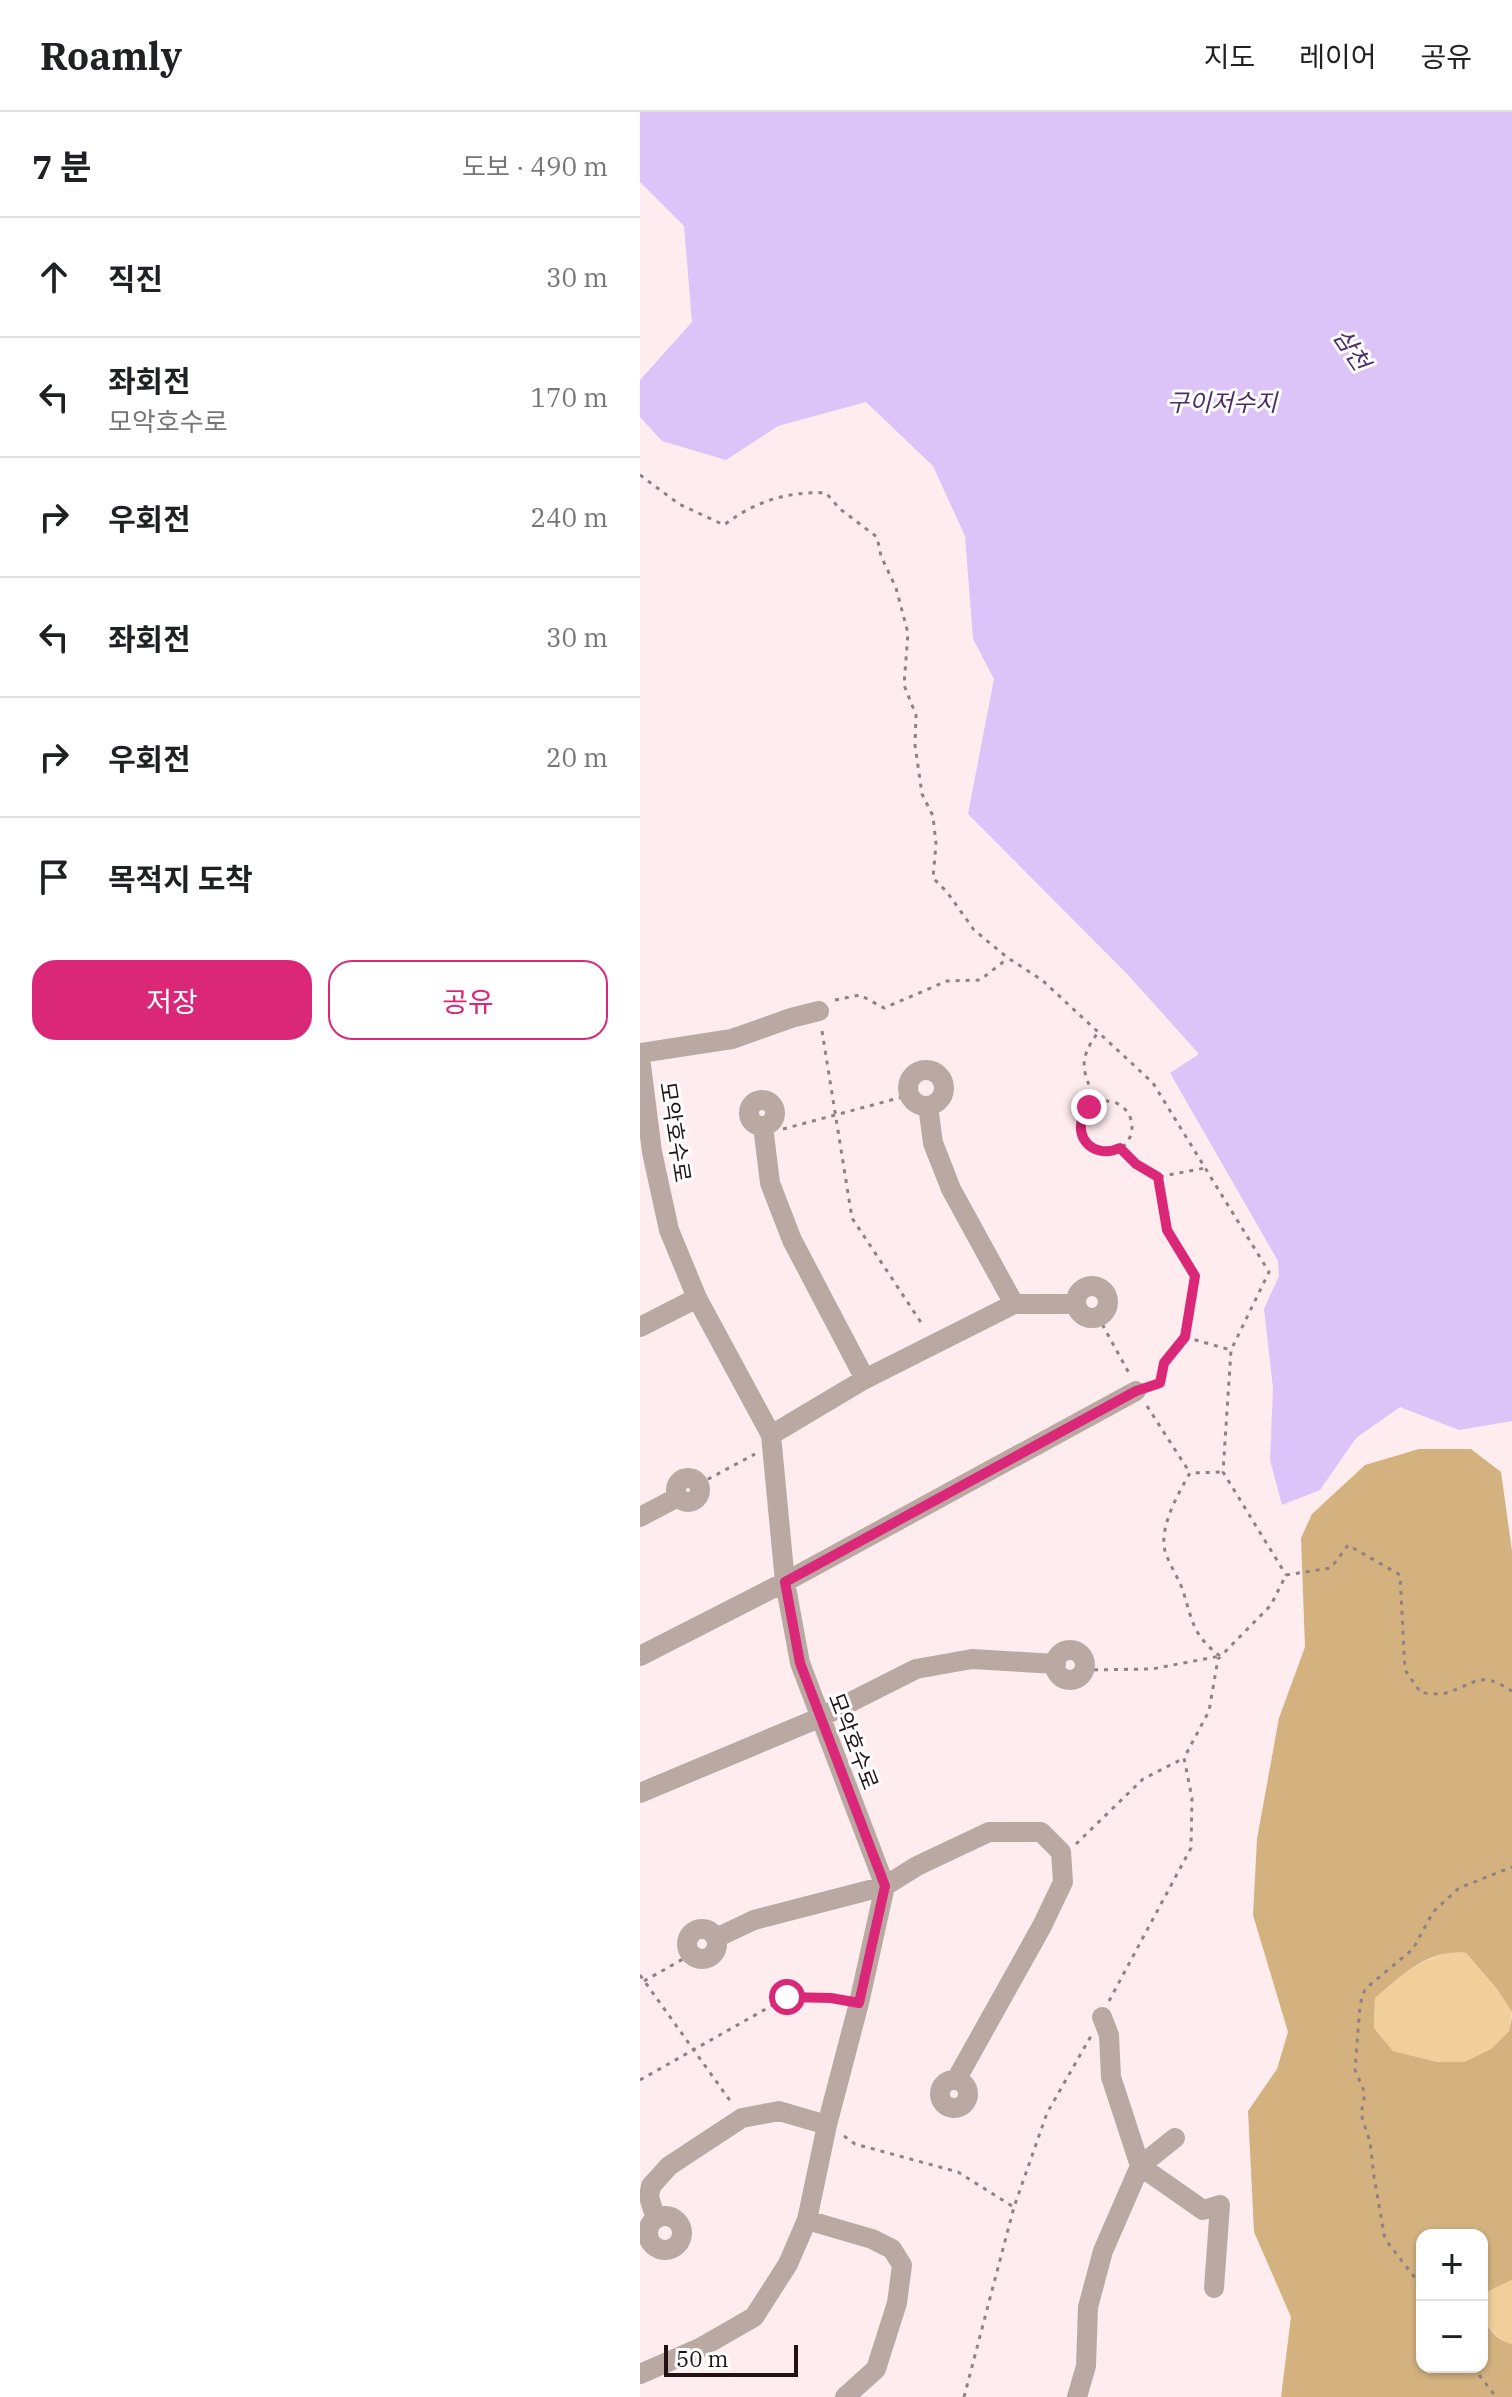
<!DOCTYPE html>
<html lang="ko">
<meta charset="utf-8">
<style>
:root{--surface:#fff;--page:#f2f2f2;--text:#202124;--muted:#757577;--line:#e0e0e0;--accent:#db2777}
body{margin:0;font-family:"IBM Plex Serif","Noto Sans KR",serif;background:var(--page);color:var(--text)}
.controls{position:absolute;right:24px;bottom:24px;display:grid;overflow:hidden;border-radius:16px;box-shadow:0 2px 6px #0004}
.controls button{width:72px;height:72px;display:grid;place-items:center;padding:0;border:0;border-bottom:2px solid var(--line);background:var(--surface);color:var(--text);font:40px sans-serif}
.scale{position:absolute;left:24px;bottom:20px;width:134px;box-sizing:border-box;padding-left:8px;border:4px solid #211214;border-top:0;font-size:22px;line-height:28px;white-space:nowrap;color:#211214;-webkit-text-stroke:6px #fff;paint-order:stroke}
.stop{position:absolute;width:24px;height:24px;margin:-18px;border:6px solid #db2777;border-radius:50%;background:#fff}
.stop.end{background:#db2777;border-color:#fff;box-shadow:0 2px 8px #0008}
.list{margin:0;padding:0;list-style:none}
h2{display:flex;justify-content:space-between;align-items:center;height:104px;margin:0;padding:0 32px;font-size:34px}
h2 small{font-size:26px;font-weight:400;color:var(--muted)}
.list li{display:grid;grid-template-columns:52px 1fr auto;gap:24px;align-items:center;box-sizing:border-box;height:120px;padding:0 32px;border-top:2px solid var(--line)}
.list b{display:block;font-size:30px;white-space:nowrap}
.list p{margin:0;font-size:26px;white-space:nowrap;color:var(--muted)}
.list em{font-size:26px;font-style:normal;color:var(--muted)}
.actions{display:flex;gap:16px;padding:24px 32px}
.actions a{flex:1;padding:18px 0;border:2px solid var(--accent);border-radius:24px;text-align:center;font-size:28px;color:var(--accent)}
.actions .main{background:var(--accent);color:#fff}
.icon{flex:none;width:44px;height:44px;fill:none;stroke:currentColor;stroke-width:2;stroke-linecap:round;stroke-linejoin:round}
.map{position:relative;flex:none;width:872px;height:2285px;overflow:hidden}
header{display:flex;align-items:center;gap:48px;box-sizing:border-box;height:112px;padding:0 40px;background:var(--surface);border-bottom:2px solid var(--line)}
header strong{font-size:38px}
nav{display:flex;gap:44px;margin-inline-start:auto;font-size:28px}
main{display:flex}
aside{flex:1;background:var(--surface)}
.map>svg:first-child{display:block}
.green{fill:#f1cf9a}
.forest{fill:#d4b27f;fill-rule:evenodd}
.water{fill:#dcc3f8}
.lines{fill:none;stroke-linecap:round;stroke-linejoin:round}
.path{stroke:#928183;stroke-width:3;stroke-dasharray:4 6;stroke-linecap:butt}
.minor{stroke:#baa9a2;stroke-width:20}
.route{stroke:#db2777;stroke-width:10}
.labels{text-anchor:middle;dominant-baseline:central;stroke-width:6;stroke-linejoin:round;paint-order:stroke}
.street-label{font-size:22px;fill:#211214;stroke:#fff}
.water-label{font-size:24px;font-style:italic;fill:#4d2b6a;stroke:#fff}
</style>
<header>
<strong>Roamly</strong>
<nav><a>지도</a><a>레이어</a><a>공유</a></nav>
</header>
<main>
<aside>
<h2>7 분<small>도보 · 490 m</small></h2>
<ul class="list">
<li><svg class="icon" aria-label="ahead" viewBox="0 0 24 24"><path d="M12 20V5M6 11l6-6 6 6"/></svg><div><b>직진</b></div><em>30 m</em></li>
<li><svg class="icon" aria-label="left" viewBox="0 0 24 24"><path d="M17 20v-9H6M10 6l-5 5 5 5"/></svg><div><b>좌회전</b><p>모악호수로</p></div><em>170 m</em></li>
<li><svg class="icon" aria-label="right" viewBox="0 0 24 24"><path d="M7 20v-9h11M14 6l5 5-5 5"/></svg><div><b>우회전</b></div><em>240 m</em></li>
<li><svg class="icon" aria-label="left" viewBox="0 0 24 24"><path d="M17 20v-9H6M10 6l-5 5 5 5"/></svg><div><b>좌회전</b></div><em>30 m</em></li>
<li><svg class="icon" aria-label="right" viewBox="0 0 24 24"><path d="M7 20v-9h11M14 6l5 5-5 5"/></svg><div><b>우회전</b></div><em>20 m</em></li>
<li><svg class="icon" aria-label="arrive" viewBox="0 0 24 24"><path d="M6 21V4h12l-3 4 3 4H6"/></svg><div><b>목적지 도착</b></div></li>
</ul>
<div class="actions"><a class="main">저장</a><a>공유</a></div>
</aside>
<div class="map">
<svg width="872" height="2285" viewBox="0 0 872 2285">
<rect width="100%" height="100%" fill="#ffecee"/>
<path class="green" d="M810 1840 826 1841 857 1877 872 1900 869 1919 851 1937 824 1950H798L753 1939 734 1916 735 1886C761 1864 776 1849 810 1840Z
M872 2168V2232L871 2233C848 2222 840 2206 844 2181Z"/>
<path class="forest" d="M779 1337H831L861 1360 872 1439V1900L857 1877 826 1841C787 1837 763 1863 735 1886L734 1916 753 1939 798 1950H824L851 1937 869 1919 872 1905V2168L844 2181C840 2204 848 2226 872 2232V2285H641L651 2205 614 2120 608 1999 637 1957 648 1920 613 1803 617 1727 639 1606 665 1535 661 1426 672 1402 725 1353ZM782 2123H842V2255H782Z"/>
<path class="water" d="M0 0H872V1309L819 1318 760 1295 716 1326 680 1378 642 1393 630 1348 633 1276 624 1197 639 1164 638 1149 530 961 559 942 489 864 328 702 354 567 333 527 325 424 293 354 226 290 138 314 86 348 22 329 0 305V268L52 210 44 114 0 70Z"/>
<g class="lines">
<path class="path" d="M0 363 39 392 84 413C114 390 147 379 186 381L200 397 237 425 241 444 256 476 268 521 264 573 276 603 275 633 282 682 293 704 296 732 293 766 307 780 334 818 368 846 402 868 513 971 629 1160 591 1238 583 1360 646 1463
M195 888 220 883 244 896 307 869 340 868 367 847
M182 919 212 1106 284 1215
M440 1015a26 26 0 1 1 52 0a26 26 0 1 1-52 0Z
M457 991C442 958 437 949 459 919
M143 1017 270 983
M480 1036 496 1052 518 1065 565 1056
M455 1206 461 1210 490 1263
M545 1225 591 1238
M515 1273 520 1271 524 1251 545 1225 555 1164 527 1118 518 1065
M507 1294 550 1361
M59 1372 115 1342
M646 1463 691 1456 708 1433 760 1463 765 1558 781 1581C789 1581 799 1583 806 1581 838 1571 839 1558 872 1579
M580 1544C554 1524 553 1512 544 1482 540 1468 531 1456 526 1442 517 1418 538 1382 550 1361L583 1360
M444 1558 512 1557 580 1544
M436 1732 503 1667 544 1646
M0 1863 91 1990
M4 1869 52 1842
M469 1889 551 1736 552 1686 544 1646 569 1599 578 1547 631 1493 646 1463
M0 1968 147 1885 202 1888
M204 2024 215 2032 318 2060 372 2094
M782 2184 775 2166 745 2127 734 2065 730 2030 721 2002 725 1981 715 1958 720 1893 725 1877 773 1837 793 1800 819 1776 872 1755
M833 2255 856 2285
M324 2285 374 2095 407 2001 451 1924"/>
<path class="minor" d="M0 941 92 927 151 906 179 899
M0 945 12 1040 29 1118 57 1186 131 1323 145 1470 160 1551 245 1774 219 1891 187 2013 167 2108 148 2152 114 2205 60 2236 0 2262
M268 976a18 18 0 1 1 36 0a18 18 0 1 1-36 0Z
M109 1001a13 13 0 1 1 26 0a13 13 0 1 1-26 0Z
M288 994 293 1031 311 1077 374 1192H436
M123 1014 130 1071 152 1128 225 1267
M436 1190a16 16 0 1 1 32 0a16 16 0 1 1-32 0Z
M0 1215 57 1186
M131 1323 225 1267 374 1192
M36 1378a12 12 0 1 1 24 0a12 12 0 1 1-24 0Z
M0 1405 38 1385
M415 1553a15 15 0 1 1 30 0a15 15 0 1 1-30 0Z
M0 1544 145 1470 496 1279
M0 1681 179 1606 276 1557 332 1547 416 1552
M47 1832a15 15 0 1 1 30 0a15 15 0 1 1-30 0Z
M76 1826 114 1808 245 1774 277 1754 349 1720H401L421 1740 423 1770 402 1814 316 1968
M462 1905 469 1923 471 1965 500 2054 563 2098 580 2093 574 2176
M300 1982a14 14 0 1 1 28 0a14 14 0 1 1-28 0Z
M8 2121a17 17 0 1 1 34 0a17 17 0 1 1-34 0Z
M16 2107 9 2085 11 2074 29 2054 102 2006 139 1999 187 2013
M167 2108 232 2127 252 2137 262 2153 257 2191 236 2257 205 2285
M437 2285 446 2254 448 2195 463 2139 500 2054 535 2026"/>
</g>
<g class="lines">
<path class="route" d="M147 1885 191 1886 219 1891 245 1774 160 1551 145 1470 496 1279 520 1271 524 1251 545 1225 555 1164 527 1118 518 1065 496 1052 480 1036C451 1049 428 1020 449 995"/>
</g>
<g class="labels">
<g class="street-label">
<text transform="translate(36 1020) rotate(81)">모악호수로</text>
<text transform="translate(214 1629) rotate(69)">모악호수로</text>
</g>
<g class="water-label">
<text transform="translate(712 237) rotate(56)">삼천</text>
<text x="582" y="290">구이저수지</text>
</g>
</g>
</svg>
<div class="controls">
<button>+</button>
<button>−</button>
</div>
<div class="scale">50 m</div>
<div class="stop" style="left:147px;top:1885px"></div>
<div class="stop end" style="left:449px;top:995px"></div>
</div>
</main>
